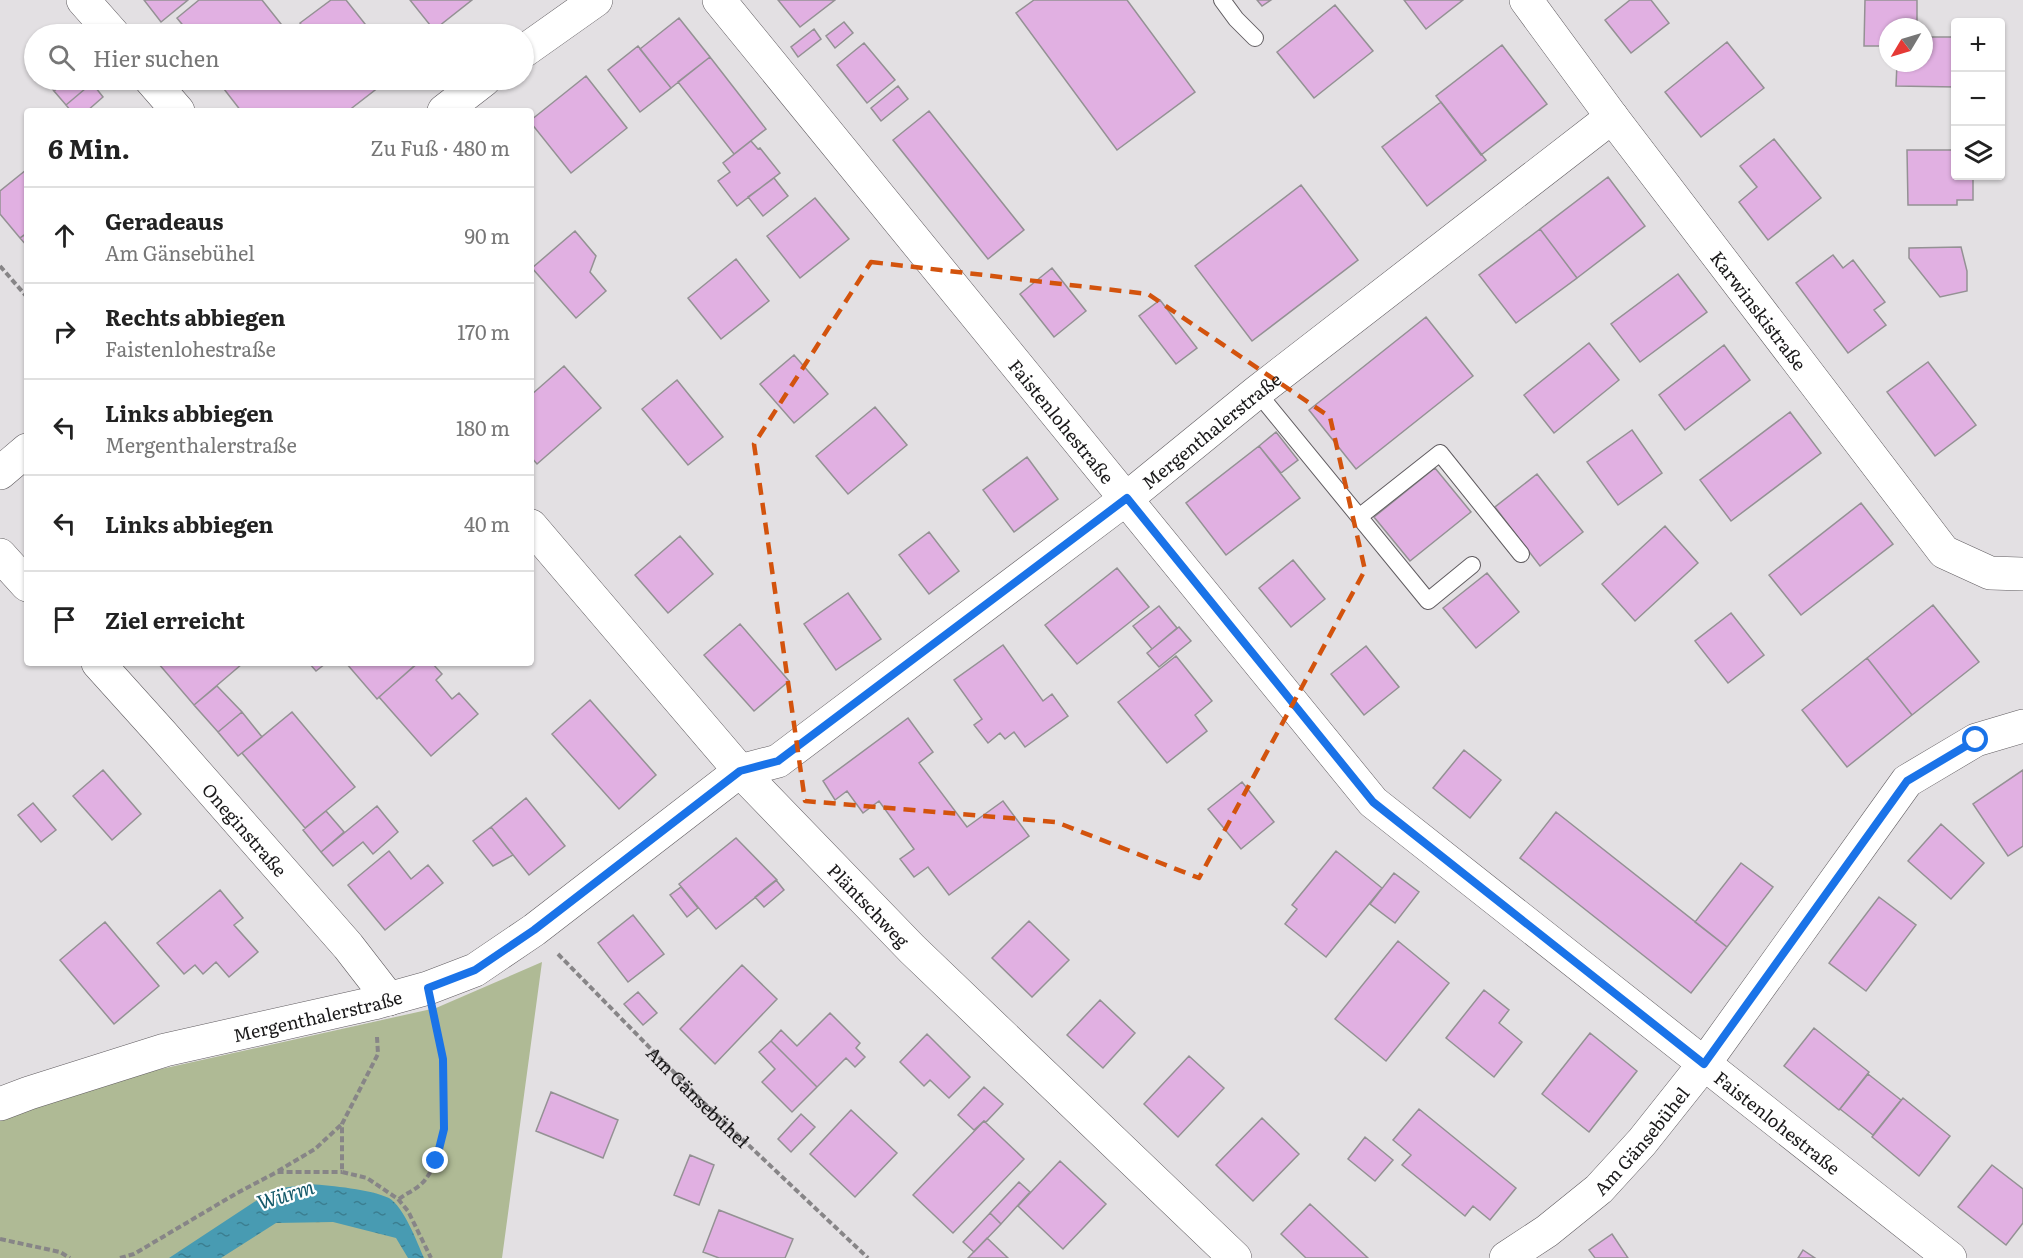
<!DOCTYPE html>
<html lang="de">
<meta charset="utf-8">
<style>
:root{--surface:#fff;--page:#f2f2f2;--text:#222;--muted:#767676;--line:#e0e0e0}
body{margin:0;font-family:Literata,serif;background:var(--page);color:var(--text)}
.controls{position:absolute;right:18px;top:18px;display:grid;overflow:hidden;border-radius:6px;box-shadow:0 2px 4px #0004}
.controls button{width:54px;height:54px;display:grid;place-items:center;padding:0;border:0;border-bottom:2px solid var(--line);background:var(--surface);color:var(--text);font:30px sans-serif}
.compass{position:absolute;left:1879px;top:18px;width:54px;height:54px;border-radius:50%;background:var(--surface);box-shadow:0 2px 4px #0004;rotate:232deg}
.stop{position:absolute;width:18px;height:18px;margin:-14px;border:4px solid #1a73e8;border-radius:50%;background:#fff}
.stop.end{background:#1a73e8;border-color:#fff;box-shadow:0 2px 6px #0008}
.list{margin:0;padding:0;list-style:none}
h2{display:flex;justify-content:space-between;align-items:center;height:78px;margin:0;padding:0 24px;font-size:26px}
h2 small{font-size:20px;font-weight:400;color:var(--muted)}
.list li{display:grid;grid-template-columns:39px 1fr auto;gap:18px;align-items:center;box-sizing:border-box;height:96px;padding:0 24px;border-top:2px solid var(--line)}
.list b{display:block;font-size:22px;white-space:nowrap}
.list p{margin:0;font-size:20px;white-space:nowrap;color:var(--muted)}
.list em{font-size:20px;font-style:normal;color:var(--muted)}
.icon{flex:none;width:33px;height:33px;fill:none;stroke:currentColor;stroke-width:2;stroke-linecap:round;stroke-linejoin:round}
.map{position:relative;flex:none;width:2023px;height:1258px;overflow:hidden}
.search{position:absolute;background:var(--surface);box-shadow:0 2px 4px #0004;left:24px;top:24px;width:510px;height:66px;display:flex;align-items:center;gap:15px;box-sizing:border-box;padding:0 21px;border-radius:33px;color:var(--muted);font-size:22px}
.panel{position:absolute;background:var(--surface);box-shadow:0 2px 4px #0004;left:24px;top:108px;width:510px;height:558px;border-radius:6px}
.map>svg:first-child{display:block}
.park{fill:#afba95}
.water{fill:url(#water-ripples)}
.building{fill:#e1b0e2;stroke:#949194;stroke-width:1.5}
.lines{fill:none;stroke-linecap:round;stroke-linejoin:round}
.service-casing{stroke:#605c60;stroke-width:18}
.minor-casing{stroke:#605c60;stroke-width:34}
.path{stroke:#878587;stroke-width:4;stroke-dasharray:6 3;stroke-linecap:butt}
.service{stroke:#fff;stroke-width:16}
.minor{stroke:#fff;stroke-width:33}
.route{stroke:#1a73e8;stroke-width:8}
.marked{fill:none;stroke:#d3530d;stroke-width:4.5;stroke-dasharray:12 8;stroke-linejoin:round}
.labels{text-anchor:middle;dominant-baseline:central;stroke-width:4.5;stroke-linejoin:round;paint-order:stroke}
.street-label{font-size:18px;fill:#1a191a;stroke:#fff}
.water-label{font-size:20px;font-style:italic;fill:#15596a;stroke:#fff}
</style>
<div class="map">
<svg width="2023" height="1258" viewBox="0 0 2023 1258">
<defs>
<pattern id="water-ripples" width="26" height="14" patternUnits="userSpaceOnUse" patternTransform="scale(1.5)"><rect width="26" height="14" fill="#489bb2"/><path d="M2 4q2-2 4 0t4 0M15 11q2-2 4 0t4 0" fill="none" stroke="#3b7e90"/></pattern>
</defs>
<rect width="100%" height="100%" fill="#e3e0e3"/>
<path class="park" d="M542 962 502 1258H0V1116L116 1079 436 1008Z"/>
<path class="water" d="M311 1184C332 1186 370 1189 389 1198 404 1207 417 1242 424 1258H408L396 1238 333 1222 276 1223 221 1258H169L274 1189Z"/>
<path class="building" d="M144 0H188L161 22Z
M199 0H262L289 34H190L177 18Z
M331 0H346L373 34H300L306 30 300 23Z
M410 0H472L434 30Z
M778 0H835L800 27Z
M1034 0H1127L1195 92 1117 150 1016 13Z
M1257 0H1271L1262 6Z
M1404 0H1463L1426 29Z
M1630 0H1651L1669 23 1631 53 1605 20Z
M1865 0H1917V27H1888V46H1864Z
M1335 5 1373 51 1314 98 1277 52Z
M679 18 710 57 671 88 640 49Z
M844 22 853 33 835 48 826 36Z
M814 29 821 39 798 57 791 47Z
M1924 37H1956V87L1896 86 1897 63H1924Z
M1727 42 1764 88 1701 137 1665 92Z
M864 43 895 80 867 103 837 65Z
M1502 45 1547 104 1481 155 1436 96Z
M638 46 671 88 640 112 608 70Z
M710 57 766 129 734 154 678 82Z
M586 76 627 128 571 173 531 123V120Z
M45 80H68L54 91Z
M68 80H89L92 83 66 105 54 91Z
M217 80H388L348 111H241Z
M92 83 103 97 87 111H71L66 105Z
M898 86 908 99 881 121 871 108Z
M1441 102 1486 160 1427 206 1382 147Z
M929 111 1024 230 988 259 893 140Z
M1774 139 1821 198 1768 240 1739 202 1757 187 1740 166Z
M751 141 758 149 760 148 780 173 737 206 718 181 730 172 723 163Z
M1907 150H1956V176H1973V200H1957V205H1908Z
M26 170 27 233 20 238 0 214V191Z
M1608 177 1645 226 1577 278 1540 229Z
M774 178 788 196 763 216 748 197Z
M1301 185 1358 260 1252 341 1195 266Z
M815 198 849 239 800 278 767 236Z
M1540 229 1577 278 1516 323 1479 275Z
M575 231 596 256 590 272 606 291 576 318 532 268Z
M27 233V246L20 238Z
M1961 247 1967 271V291L1940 297 1909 258V248Z
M1833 255 1843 268 1853 260 1885 302 1874 310 1886 325 1848 353 1796 283Z
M736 259 769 301 721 339 688 298Z
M1052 268 1086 311 1054 337 1020 294Z
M1678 274 1707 312 1640 362 1611 324Z
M1160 300 1197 348 1176 364 1139 316Z
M1426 317 1473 376 1356 469 1309 410Z
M1589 343 1619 380 1554 433 1524 395Z
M1724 345 1750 380 1685 430 1659 395Z
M794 355 828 394 794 423 760 384Z
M1928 362 1976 425 1935 456 1887 392Z
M564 366 601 408 537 464 531 457V395Z
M677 380 723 437 688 465 642 409Z
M875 407 907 445 848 494 816 456Z
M1790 412 1821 453 1731 521 1700 480Z
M1632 430 1662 473 1618 505 1587 462Z
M1276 432 1298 460 1281 473 1259 446Z
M1259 446 1300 498 1226 555 1186 503Z
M1027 457 1058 499 1014 532 983 490Z
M1435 468 1471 512 1410 561 1374 517Z
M1537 474 1583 532 1540 566 1495 507Z
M1861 503 1893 544 1801 615 1769 575Z
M1665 526 1698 563 1635 621 1602 584Z
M929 532 959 571 929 594 899 555Z
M680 536 713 574 668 613 635 575Z
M1293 560 1325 599 1291 627 1259 588Z
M1117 568 1149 607 1077 664 1045 625Z
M1487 573 1519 612 1476 648 1443 608Z
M848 593 881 639 836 670 804 624Z
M1933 605 1979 662 1912 715 1867 658Z
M1159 606 1177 628 1152 649 1133 626Z
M1731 613 1764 655 1728 683 1695 641Z
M740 624 789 681 754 711 704 655Z
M1179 627 1191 641 1159 667 1147 653Z
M1003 645 1043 701 1052 694 1068 716 1025 747 1014 732 1005 739 1000 733 988 743 974 725 982 719 954 680Z
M1366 646 1399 687 1364 715 1331 674Z
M1176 656 1212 701 1195 715 1207 731 1167 763 1118 702Z
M1867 658 1912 715 1847 767 1802 710Z
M158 663H241L242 664 194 705Z
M309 663H325V664L316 671Z
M346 663H411L414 666 377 699Z
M418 663H432L442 674 436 680 452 699 459 693 478 714 431 756 379 697Z
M217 686 242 712 218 732 194 705Z
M590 700 656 775 619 809 552 734Z
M242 712 262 737 238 756 218 732Z
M292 712 355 787 305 828 242 753Z
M908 718 933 752 919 763 967 827 1003 801 1029 836 949 895 928 867 914 877 900 859 914 849 879 801 863 813 847 791 835 800 823 781Z
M1464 750 1501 780 1470 818 1433 788Z
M103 770 141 814 112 840 73 796Z
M2023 770V846L2008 856 1973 804Z
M1242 782 1274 822 1241 849 1208 809Z
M526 798 565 846 529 875 491 827Z
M33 803 56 830 41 842 18 815Z
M377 806 398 832 373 854 363 842 333 866 321 852Z
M326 811 344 832 321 852 303 830Z
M1556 812 1727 947 1691 993 1520 858Z
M1941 824 1984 863 1951 899 1908 861Z
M491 827 513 855 493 866 473 841Z
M736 838 777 880 716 929 679 884Z
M389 851 411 879 428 865 443 883 385 930 348 885Z
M1336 851 1382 888 1326 957 1285 924 1297 909 1292 905Z
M1741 863 1773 887 1727 947 1695 922Z
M1394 873 1419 892 1395 923 1370 904Z
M776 880 784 890 764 907 755 897Z
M681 887 698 908 687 917 670 895Z
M220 890 243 918 234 925 258 952 229 977 216 962 203 974 195 965 184 974 157 943Z
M1879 897 1916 925 1866 991 1829 963Z
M633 915 664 954 628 982 598 943Z
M1029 921 1069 960 1032 997 992 958Z
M105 922 159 986 114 1024 60 960Z
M1398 941 1449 983 1386 1061 1335 1019Z
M742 965 777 999 715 1064 680 1029Z
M1484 990 1509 1010 1499 1023 1522 1042 1494 1077 1446 1038Z
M638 992 657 1013 643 1025 624 1004Z
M1100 1000 1135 1033 1103 1068 1067 1035Z
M830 1013 860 1043 856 1048 865 1057 855 1067 846 1058 817 1087 771 1041 781 1030 797 1046Z
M1814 1028 1869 1072 1839 1110 1784 1066Z
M1590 1033 1637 1071 1589 1132 1542 1094Z
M927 1034 970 1077 949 1098 930 1080 924 1086 900 1062Z
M771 1041 817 1087 792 1112 762 1082 775 1069 759 1052Z
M1189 1056 1224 1088 1178 1137 1144 1104Z
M1868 1074 1901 1100 1873 1135 1840 1109Z
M984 1087 1003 1104 986 1122 984 1121 974 1130 958 1115Z
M551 1092 618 1120 603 1158 536 1131Z
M1903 1098 1950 1136 1919 1176 1872 1137Z
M1419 1109 1516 1188 1490 1220 1473 1206 1465 1216 1402 1165 1411 1155 1393 1140Z
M851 1110 897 1153 855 1197 810 1154Z
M801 1114 815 1127 791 1152 778 1139Z
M1262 1118 1299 1154 1253 1201 1216 1165Z
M984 1121 1024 1159 953 1233 913 1195Z
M1365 1137 1393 1160 1375 1181 1348 1159Z
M690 1155 714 1165 699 1205 674 1195Z
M1060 1161 1106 1204 1063 1249 1018 1206Z
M1992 1165 2023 1189V1223L2006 1245 1958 1207Z
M1019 1182 1030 1192 1001 1224 990 1213Z
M1310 1204 1368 1258H1306L1281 1234Z
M719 1210 793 1239 785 1258H719L703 1252Z
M990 1213 1001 1224 974 1252 963 1242Z
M1612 1234 1628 1258H1595L1589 1250Z
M987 1238 1008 1258H968Z
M1803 1250 1815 1258H1798Z"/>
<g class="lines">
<defs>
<path id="service" d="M1222 0 1236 19 1255 38
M1257 392 1428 601 1472 565
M1359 517 1440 453 1521 554"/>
<g id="minor">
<path d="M83 0 113 34"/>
<path id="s2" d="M719 0 1373 802 1950 1258"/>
<path id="s3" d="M1526 0 1612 117 1944 552 1990 573 2023 574"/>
<path d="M524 51 596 0"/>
<path d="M151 80 178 111"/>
<path d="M444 111 484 80"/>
<path d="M0 473 27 450"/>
<path id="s4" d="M531 526 740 771 912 949 1235 1258"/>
<path d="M0 555 27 585"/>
<path id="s5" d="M98 663 162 734 348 946 389 999"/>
<path id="s6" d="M0 1104 29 1093 165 1050 374 1003 428 988 475 970 534 930 740 771 778 761 1127 498 1257 392 1612 117"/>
<path id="s7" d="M1506 1258 1547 1231 1599 1189 1642 1142 1704 1064 1907 781 1976 740 2023 726"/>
</g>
</defs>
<use href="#service" class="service-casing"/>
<use href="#minor" class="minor-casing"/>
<g class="path">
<path d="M0 266 27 297"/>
<path id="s1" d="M558 954 704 1103 868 1258"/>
<path d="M377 1037 378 1054 342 1124V1172L367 1178 398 1199 408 1211 431 1258"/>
<path d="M278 1171 315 1149 342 1124"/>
<path d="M399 1199C407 1193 419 1188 425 1180 456 1139 444 1065 434 1018"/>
<path d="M0 1239 60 1252 70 1258"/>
<path d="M120 1258 134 1254 237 1193 277 1172H342"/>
</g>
<use href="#service" class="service"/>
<use href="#minor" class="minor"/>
</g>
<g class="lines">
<path class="route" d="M436 1161 444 1129 443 1059 428 988 475 970 534 930 740 771 778 761 1127 498 1373 802 1704 1064 1907 781 1976 740"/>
</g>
<path class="marked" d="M871 262 1148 294 1330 417 1365 570 1199 878 1056 822 805 801 754 444Z"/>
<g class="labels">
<g class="street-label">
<text stroke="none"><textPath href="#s3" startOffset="388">Karwinskistraße</textPath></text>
<text stroke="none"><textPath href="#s2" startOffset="543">Faistenlohestraße</textPath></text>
<text stroke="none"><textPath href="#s6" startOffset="1410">Mergenthalerstraße</textPath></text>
<text stroke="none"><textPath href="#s5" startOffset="222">Oneginstraße</textPath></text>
<text stroke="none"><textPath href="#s4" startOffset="508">Pläntschweg</textPath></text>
<text stroke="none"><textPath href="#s6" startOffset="330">Mergenthalerstraße</textPath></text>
<text stroke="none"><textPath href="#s1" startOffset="200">Am Gänsebühel</textPath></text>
<text stroke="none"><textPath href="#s2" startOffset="1551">Faistenlohestraße</textPath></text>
<text stroke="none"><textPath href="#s7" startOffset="180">Am Gänsebühel</textPath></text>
</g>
<g class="water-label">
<text transform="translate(285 1193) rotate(-17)">Würm</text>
</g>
</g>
</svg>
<div class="controls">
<button>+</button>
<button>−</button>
<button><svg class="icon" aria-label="layers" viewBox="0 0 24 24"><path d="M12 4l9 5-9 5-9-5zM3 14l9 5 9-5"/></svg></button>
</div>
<svg class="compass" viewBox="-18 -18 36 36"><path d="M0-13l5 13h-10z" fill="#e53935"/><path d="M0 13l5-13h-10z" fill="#767676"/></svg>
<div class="stop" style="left:1976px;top:740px"></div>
<div class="stop end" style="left:436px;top:1161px"></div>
<div class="search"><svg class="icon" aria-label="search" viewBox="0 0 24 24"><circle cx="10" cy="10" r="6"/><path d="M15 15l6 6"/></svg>Hier suchen</div>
<section class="panel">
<h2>6 Min.<small>Zu Fuß · 480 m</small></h2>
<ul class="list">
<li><svg class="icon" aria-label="ahead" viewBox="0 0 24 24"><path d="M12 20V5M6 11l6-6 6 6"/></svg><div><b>Geradeaus</b><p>Am Gänsebühel</p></div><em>90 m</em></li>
<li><svg class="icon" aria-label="right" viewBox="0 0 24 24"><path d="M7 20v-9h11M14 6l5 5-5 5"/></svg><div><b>Rechts abbiegen</b><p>Faistenlohestraße</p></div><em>170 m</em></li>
<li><svg class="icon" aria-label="left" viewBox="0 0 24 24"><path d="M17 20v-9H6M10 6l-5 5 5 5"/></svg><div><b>Links abbiegen</b><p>Mergenthalerstraße</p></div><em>180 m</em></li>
<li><svg class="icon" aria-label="left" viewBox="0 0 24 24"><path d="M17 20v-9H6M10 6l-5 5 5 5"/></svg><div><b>Links abbiegen</b></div><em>40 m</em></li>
<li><svg class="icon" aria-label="arrive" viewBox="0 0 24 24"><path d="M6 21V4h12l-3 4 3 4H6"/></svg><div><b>Ziel erreicht</b></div></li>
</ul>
</section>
</div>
